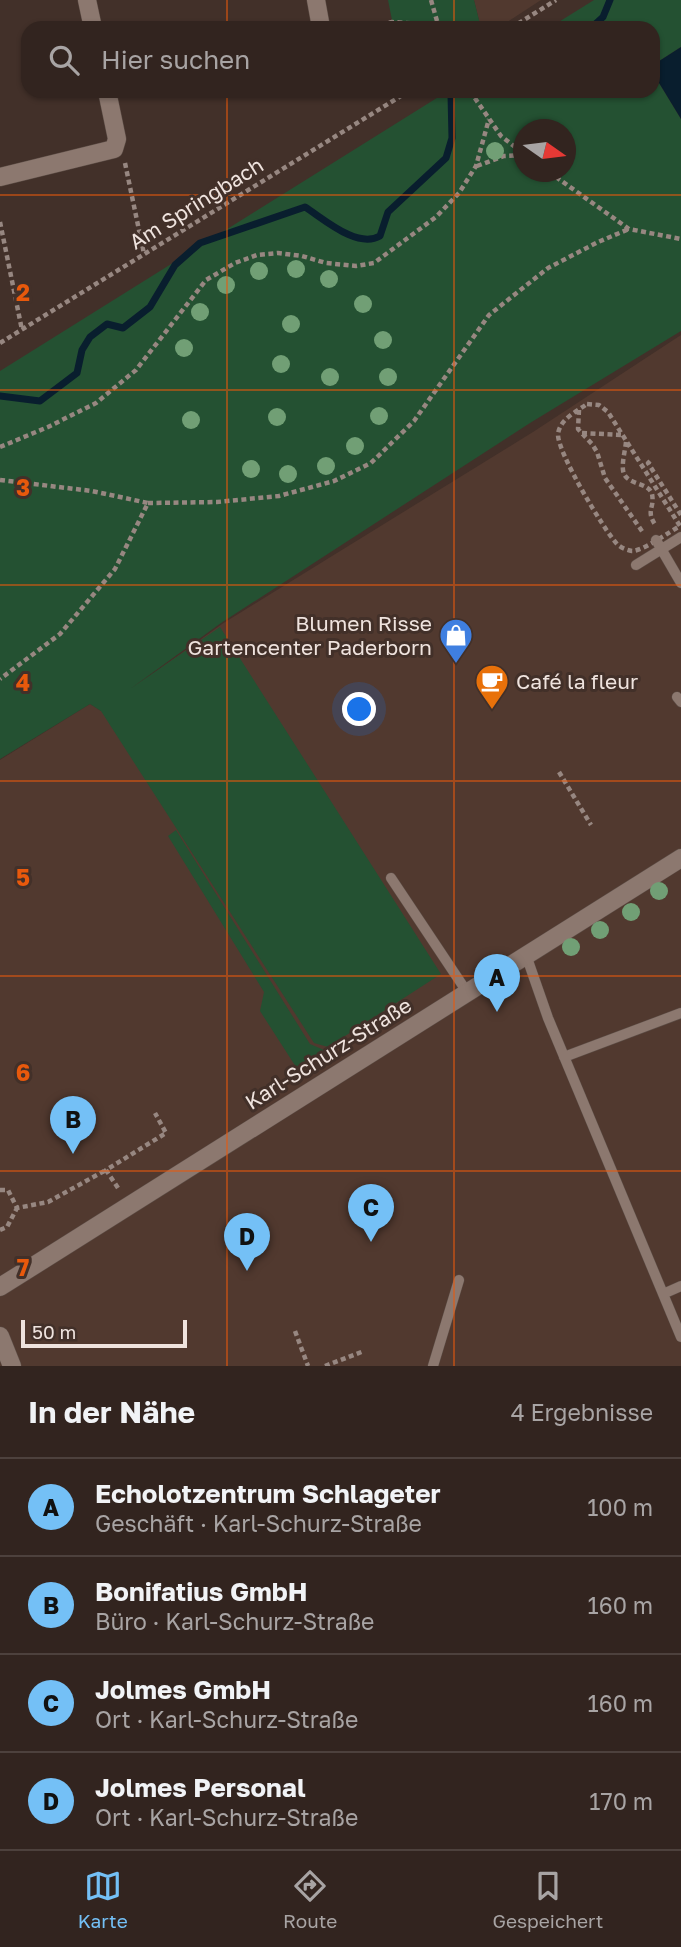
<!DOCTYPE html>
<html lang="de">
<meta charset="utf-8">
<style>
:root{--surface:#32241f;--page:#3a2c28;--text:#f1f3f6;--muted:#a8a4a4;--line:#4d413d;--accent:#74c0f6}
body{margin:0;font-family:"Golos Text",sans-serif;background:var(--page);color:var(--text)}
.compass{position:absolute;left:513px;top:119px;width:63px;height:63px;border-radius:50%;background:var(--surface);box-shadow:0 2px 5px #0004;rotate:104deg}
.scale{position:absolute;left:21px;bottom:18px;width:166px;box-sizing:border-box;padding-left:7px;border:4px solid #efe3de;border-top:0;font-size:19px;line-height:24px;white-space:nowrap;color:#efe3de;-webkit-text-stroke:5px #423029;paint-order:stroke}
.you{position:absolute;left:360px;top:710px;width:24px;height:24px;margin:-18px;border:5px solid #fff;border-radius:50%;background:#1a73e8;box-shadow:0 0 0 10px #1a73e833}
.badge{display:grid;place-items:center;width:46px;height:46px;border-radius:50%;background:var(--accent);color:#111;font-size:23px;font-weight:700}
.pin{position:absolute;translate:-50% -58px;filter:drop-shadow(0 2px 4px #0008)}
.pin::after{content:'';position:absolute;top:37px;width:24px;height:21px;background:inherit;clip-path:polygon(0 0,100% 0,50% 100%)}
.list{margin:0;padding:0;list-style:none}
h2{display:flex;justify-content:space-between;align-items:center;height:91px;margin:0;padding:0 28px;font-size:30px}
h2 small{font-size:23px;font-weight:400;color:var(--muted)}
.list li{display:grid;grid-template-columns:46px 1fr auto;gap:21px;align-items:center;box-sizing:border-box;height:98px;padding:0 28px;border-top:2px solid var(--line)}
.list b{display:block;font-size:26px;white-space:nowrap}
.list p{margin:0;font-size:23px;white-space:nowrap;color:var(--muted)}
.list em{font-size:23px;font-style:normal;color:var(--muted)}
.icon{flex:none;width:38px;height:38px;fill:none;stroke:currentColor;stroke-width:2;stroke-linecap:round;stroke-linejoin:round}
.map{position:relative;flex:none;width:681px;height:1366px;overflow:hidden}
.search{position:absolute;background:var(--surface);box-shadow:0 2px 5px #0004;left:21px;right:21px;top:21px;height:77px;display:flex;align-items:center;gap:18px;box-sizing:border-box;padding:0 24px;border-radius:21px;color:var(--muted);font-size:26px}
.sheet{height:483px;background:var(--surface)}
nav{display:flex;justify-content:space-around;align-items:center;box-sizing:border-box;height:98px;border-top:2px solid var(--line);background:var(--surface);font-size:19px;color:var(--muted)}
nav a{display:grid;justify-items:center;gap:4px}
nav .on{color:var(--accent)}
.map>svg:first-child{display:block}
.built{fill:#51392f}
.green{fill:#245132;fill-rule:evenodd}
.water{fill:#091e2e}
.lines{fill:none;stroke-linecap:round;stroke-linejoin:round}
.stream{stroke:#091e2e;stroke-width:7}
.service-casing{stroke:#5c4d46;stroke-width:11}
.minor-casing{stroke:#5c4d46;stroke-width:19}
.path{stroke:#978781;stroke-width:4.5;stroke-dasharray:5 3.5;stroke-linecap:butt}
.service{stroke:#8c786f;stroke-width:10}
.minor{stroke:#8c786f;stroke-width:18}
.tree{fill:#719f75}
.grid{fill:none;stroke:#e8590c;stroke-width:2;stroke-opacity:0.55}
.labels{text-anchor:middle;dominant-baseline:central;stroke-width:6;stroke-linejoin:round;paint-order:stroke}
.street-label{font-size:21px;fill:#efe3de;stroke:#423029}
.poi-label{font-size:21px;fill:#efe3de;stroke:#423029;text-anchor:end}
.grid-label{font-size:23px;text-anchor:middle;font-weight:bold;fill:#e8590c;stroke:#423029;stroke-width:6;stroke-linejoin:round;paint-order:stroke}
</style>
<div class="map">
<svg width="681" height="1366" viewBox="0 0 681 1366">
<rect width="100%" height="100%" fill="#423029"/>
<path class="built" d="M474 0H541L498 28H481Z
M681 335V1366H0V760L90 704 101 711 222 624 533 432Z"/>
<path class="green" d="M388 0H474L481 28H405L393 25Z
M594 0H681V47L653 65V28H549Z
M653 73 681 119V331L530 423 221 623 130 689 220 627 441 974 328 1047 314 1043 101 711 90 704 0 759V371L448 91H653ZM524 130H566V172H524Z
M176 830 310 1044 324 1050 296 1067 260 1011 264 992 168 836Z"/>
<path class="water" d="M681 47V119L653 73V65Z"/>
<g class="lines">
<path class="stream" d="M591 28 603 17 610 0
M0 396 40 401 77 373 82 350 90 337 107 324 123 328 150 307 175 265 200 243 305 207C324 219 357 249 380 236L388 212 446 158 452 138 451 94 456 91"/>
<defs>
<path id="service" d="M656 540 681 583
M636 565 681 537
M677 697 681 702
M391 878 467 992
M526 955 548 1018 681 1337
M564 1057 681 1013
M663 1294 681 1286
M433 1366 459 1280"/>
<path id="minor" d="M87 0 93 28
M316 0 320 22 319 28
M0 177 114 149 117 139 107 91
M0 1287 681 858
M0 1336 12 1366"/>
</defs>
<use href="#service" class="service-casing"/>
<use href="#minor" class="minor-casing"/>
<path class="path" d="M431 0 439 28
M364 28 392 22 438 25
M511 28 556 0
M470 91 501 136 524 154
M125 163 144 254
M477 166 504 156 524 155
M549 172 629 229 681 239
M0 222 22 330
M0 343 409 91
M587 404 599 405 608 412 680 526C669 532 643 551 632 551 627 550 621 548 617 544 604 530 557 452 558 434 560 419 576 412 587 404Z
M579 410 578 429 592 444 597 452 605 478 644 534
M582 433 622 435
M626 442C625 451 622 462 623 470 625 486 648 481 652 494 655 509 645 510 656 526
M0 447 48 427 96 403 136 370 206 280 235 263 257 255 278 253 302 256 326 263 356 266 374 263 436 217 459 193 476 166 489 119
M650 461 648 463 681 515
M0 480 92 491 148 503 115 569 60 634 0 679
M148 503 217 502 279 496 334 481 371 463 414 421 489 315 548 268 598 242 629 229
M559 772 591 825
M118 1188 106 1170 166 1133 155 1113
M0 1190H8L17 1208 48 1202 106 1170
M0 1230 7 1227 17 1208
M295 1331 308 1366
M325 1366 364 1351"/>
<use href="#service" class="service"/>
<use href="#minor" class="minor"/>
</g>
<g class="tree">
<circle cx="495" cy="151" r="9"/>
<circle cx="296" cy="269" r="9"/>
<circle cx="259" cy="271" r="9"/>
<circle cx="329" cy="279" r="9"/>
<circle cx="226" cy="285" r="9"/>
<circle cx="363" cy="304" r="9"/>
<circle cx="200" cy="312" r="9"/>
<circle cx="291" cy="324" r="9"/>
<circle cx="383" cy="340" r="9"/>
<circle cx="184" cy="348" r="9"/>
<circle cx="281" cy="364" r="9"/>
<circle cx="330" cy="377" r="9"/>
<circle cx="388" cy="377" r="9"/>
<circle cx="379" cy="416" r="9"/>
<circle cx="277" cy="417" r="9"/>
<circle cx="191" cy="420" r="9"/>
<circle cx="355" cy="446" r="9"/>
<circle cx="326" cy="466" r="9"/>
<circle cx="251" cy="469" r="9"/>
<circle cx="288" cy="474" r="9"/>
<circle cx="659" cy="891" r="9"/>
<circle cx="631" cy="912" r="9"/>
<circle cx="600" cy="930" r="9"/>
<circle cx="571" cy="947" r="9"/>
</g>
<path class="grid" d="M227 0V28M454 0V28M227 91V1366M454 91V1366M0 195H681M0 390H681M0 585H681M0 781H681M0 976H681M0 1171H681"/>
<defs>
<symbol id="shop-pin" viewBox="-11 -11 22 30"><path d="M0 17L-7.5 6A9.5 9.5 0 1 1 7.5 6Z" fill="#3f7fe0" stroke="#423029"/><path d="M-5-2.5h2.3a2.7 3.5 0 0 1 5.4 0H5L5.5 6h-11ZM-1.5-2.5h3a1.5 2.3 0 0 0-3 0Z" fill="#fff"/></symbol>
<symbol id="cafe-pin" viewBox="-11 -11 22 30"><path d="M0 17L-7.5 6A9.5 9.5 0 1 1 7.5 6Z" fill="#e8710a" stroke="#423029"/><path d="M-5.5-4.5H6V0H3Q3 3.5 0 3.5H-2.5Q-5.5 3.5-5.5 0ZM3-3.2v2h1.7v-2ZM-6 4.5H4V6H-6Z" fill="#fff"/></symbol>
</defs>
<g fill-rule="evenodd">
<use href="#shop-pin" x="437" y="616" width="38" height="52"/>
<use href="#cafe-pin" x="473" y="662" width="38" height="52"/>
</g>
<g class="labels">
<g class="street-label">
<text transform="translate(196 203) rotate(-32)">Am Springbach</text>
<text transform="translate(328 1053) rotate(-32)">Karl-Schurz-Straße</text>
</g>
<g class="poi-label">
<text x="432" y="623">Blumen Risse<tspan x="432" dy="24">Gartencenter Paderborn</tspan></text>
<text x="516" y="681" text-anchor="start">Café la fleur</text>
</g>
</g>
<g class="grid-label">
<text x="23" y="301">2</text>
<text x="23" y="496">3</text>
<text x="23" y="691">4</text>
<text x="23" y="886">5</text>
<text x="23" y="1081">6</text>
<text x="23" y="1276">7</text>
</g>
</svg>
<svg class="compass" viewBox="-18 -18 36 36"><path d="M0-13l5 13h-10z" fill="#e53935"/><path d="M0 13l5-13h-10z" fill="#a8a4a4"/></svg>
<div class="scale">50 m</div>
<div class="you"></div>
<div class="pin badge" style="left:497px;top:1012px">A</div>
<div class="pin badge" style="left:73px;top:1154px">B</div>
<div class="pin badge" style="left:371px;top:1242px">C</div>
<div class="pin badge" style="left:247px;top:1271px">D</div>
<div class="search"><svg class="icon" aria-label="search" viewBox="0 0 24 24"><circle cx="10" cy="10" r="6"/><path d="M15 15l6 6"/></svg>Hier suchen</div>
</div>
<section class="sheet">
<h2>In der Nähe<small>4 Ergebnisse</small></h2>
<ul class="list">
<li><span class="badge">A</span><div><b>Echolotzentrum Schlageter</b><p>Geschäft · Karl-Schurz-Straße</p></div><em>100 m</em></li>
<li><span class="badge">B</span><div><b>Bonifatius GmbH</b><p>Büro · Karl-Schurz-Straße</p></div><em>160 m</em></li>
<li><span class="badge">C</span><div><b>Jolmes GmbH</b><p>Ort · Karl-Schurz-Straße</p></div><em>160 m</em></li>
<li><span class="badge">D</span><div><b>Jolmes Personal</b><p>Ort · Karl-Schurz-Straße</p></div><em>170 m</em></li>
</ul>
</section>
<nav>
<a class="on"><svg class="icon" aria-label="map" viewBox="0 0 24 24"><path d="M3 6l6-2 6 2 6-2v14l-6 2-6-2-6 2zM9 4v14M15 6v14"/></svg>Karte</a>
<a><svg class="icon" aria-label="directions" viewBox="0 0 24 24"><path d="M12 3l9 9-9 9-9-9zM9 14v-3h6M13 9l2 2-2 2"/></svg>Route</a>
<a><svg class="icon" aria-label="saved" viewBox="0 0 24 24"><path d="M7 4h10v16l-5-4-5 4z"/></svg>Gespeichert</a>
</nav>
